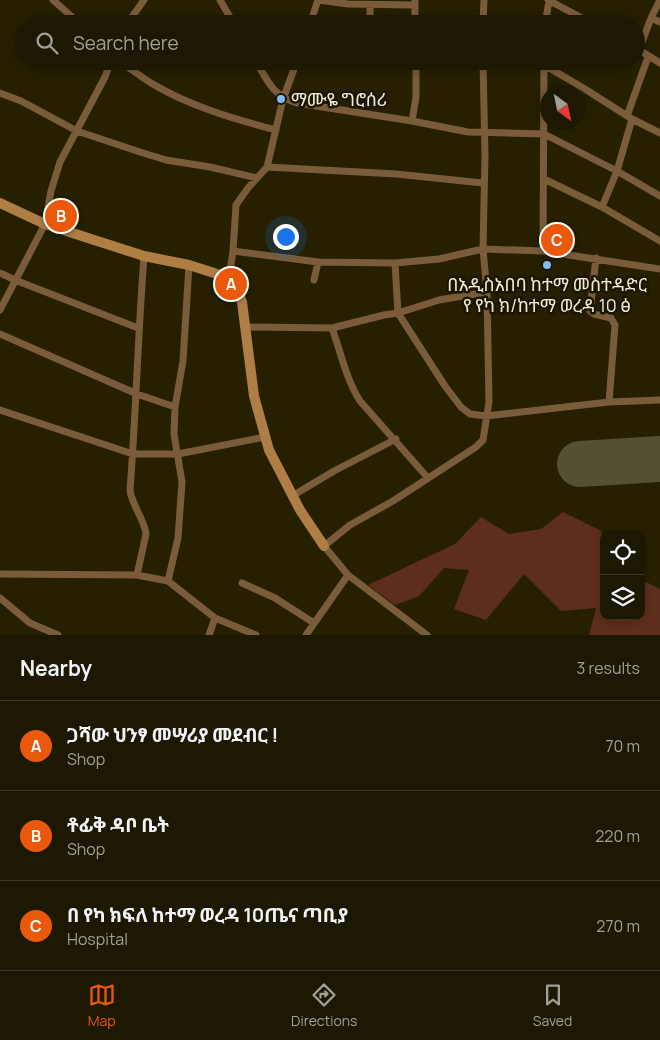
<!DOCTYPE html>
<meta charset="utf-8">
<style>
:root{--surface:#1c1801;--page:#25210b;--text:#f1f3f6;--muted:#a0a099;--line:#3a3723;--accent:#ea580c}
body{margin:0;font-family:Manrope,"Noto Sans Ethiopic",sans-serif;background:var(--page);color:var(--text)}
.controls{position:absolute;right:15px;bottom:15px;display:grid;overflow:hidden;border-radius:10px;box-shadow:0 2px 8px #0003}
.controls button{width:45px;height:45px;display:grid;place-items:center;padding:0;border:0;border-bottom:1px solid var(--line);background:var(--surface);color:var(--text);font:25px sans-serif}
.compass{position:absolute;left:540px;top:85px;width:45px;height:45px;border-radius:50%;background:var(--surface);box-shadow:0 2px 8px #0003;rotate:147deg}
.you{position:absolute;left:285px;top:236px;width:18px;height:18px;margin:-12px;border:4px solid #fff;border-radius:50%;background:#1a73e8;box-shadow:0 0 0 8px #1a73e833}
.badge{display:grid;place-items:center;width:32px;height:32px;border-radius:50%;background:var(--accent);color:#fff;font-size:16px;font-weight:700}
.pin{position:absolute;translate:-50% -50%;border:2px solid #fff;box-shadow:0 1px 5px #0006}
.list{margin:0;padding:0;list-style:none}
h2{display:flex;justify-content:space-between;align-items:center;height:65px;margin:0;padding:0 20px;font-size:21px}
h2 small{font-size:16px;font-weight:400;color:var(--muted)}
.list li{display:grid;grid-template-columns:32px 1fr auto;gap:15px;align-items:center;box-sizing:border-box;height:90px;padding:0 20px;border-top:1px solid var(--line)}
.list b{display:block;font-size:19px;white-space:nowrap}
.list p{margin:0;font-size:16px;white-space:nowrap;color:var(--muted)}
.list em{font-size:16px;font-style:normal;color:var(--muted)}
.icon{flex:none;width:28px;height:28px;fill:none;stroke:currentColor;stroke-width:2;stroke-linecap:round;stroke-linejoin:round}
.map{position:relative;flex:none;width:660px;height:635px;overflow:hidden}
.search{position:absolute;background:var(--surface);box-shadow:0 2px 8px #0003;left:15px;right:15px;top:15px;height:55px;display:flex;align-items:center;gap:12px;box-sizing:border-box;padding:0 18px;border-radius:28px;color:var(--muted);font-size:19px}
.sheet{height:335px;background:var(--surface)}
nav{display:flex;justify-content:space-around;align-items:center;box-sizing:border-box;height:70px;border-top:1px solid var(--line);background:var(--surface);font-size:14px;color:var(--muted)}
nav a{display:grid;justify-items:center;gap:2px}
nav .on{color:var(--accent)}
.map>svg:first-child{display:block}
.green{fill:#5d2e1e}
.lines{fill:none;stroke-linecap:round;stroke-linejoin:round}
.runway{stroke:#545034;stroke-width:46}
.street{stroke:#7b5c3a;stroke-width:7}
.secondary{stroke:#af7e45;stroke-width:10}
.poi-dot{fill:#7ebdf9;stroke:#1c1600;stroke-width:2}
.labels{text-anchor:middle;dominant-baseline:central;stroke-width:5;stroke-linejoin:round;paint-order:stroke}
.poi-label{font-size:18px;fill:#edead8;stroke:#1c1600;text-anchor:start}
</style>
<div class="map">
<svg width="660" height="635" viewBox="0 0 660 635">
<rect width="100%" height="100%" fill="#262001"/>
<path class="green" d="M563 512 601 531 604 538 602 575 604 576V616H641L642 580 660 589V635H589L596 608 561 611 524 574 486 620 454 609 469 570 444 568 419 596 395 605 368 585 455 544 481 517 509 534 541 529Z"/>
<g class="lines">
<path class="runway" d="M580 464 660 459"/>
<path class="street" d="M53 0 80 24
M220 0 234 24
M319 0 348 4 415 5
M415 0V24
M548 0 593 24
M370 5V24
M651 18 660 0
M127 24 144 0
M310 24 318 0
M483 24 484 0
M545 24 549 1
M636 48 660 63
M639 50 651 18 660 22
M119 61C130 68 140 76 151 83 189 106 234 119 276 130
M256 61C268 82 273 96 297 103L412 121 416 97V61
M501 61 544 65 585 89 632 119
M0 93 21 101 77 131 140 152 166 160 210 167 257 178
M627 116 648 57
M412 121 468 132 544 134 617 171 632 119 660 133
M267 167 396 174 483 183
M544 179 602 207
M660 196 617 171 602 207 660 241
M233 251 318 262 395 263 439 259 483 249 543 251 660 269
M543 251 544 61
M144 256C138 334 136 412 130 490 132 506 144 518 146 534L137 575 168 581
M596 258 590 311 594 314 611 318 615 325 609 402
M395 263 398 313 439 300 487 292
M189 265 183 361 175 407 174 434 182 482 178 538 168 581 215 618 256 635
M0 273 15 280 138 328
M229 277 233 251 236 205 248 188 267 167 283 99 297 61
M314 280 318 262
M0 310 45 224 51 191 60 162 105 77 111 61
M245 327 332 328 384 315 398 313 445 386 461 407 470 414 486 416 609 402 660 400
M332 328C341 353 346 379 360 401L428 478
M0 334 137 394 175 407
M0 410 133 454H178L265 437
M292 496 334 471 396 439
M0 574 137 575
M242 583 275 598 314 623
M0 598 30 623 58 635
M209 635 215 618
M306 635 348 575
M427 635 348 575 324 546 350 525 393 501 476 447 483 440 489 402 487 292 483 249 485 156 483 61"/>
<path class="secondary" d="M0 203 45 224 91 239 144 256 189 265 233 279 242 302 254 396 269 450 300 510 324 546"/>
</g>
<g class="poi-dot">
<circle cx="281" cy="99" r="5"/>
<circle cx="547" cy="265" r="5"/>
</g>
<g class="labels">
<g class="poi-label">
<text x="291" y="99">ማሙዬ ግሮሰሪ</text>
<text x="547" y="284" text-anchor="middle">በአዲስአበባ ከተማ መስተዳድር<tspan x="547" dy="21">የ የካ ክ/ከተማ ወረዳ 10 ፅ</tspan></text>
</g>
</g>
</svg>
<div class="controls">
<button><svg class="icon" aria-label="locate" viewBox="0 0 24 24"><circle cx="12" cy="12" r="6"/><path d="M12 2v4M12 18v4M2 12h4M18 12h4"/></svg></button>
<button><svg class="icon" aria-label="layers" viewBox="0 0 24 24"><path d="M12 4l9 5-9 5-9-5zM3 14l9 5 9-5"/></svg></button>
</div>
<svg class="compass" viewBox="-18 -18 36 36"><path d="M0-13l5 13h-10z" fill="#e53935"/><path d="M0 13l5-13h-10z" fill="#a0a099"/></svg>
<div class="you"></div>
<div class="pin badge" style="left:231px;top:284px">A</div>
<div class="pin badge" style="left:61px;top:216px">B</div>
<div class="pin badge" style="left:557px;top:240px">C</div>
<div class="search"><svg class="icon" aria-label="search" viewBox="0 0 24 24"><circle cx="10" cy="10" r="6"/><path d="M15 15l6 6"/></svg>Search here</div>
</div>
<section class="sheet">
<h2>Nearby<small>3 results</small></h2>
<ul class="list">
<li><span class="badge">A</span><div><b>ጋሻው ህንፃ መሣሪያ መደብር !</b><p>Shop</p></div><em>70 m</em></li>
<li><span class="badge">B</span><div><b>ቶፊቅ ዳቦ ቤት</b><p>Shop</p></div><em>220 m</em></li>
<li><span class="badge">C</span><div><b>በ የካ ክፍለ ከተማ ወረዳ 10ጤና ጣቢያ</b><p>Hospital</p></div><em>270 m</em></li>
</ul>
</section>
<nav>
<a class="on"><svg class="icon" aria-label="map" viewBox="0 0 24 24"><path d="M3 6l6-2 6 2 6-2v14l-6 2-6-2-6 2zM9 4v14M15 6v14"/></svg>Map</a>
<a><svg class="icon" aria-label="directions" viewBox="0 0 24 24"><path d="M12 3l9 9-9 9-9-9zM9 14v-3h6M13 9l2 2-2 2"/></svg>Directions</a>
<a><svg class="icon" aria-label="saved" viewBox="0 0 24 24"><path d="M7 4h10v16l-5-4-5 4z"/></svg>Saved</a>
</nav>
